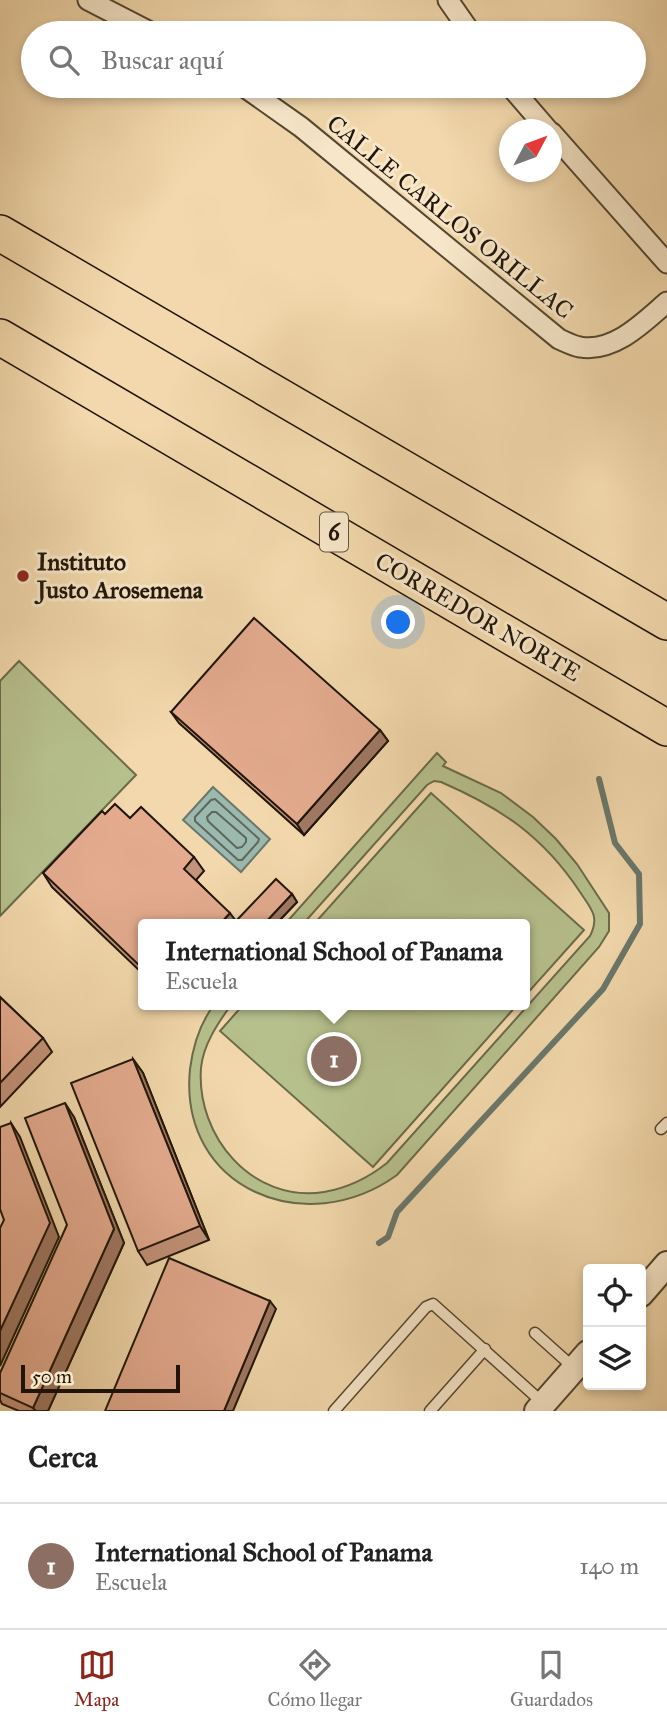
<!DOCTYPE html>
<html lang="es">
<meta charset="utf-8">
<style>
:root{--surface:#fff;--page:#f6f6f6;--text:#222;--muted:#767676;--line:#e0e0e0;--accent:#8f2418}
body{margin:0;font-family:"IM FELL Great Primer",serif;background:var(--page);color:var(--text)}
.controls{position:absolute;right:21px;bottom:21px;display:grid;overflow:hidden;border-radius:7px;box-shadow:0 4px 10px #0003}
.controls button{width:63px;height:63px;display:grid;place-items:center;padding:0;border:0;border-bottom:2px solid var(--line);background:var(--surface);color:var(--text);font:35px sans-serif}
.compass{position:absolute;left:499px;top:119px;width:63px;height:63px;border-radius:50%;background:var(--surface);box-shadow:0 4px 10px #0003;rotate:49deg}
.scale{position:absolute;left:21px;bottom:18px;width:159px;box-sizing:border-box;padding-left:7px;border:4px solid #201508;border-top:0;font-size:19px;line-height:24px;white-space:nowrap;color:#201508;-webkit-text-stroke:5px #f7e6c9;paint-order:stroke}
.you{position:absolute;left:399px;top:623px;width:24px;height:24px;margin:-18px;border:5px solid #fff;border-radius:50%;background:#1a73e8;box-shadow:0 0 0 10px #1a73e833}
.badge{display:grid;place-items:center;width:46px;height:46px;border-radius:50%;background:var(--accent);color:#fff;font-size:23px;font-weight:700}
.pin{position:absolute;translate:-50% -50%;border:4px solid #fff;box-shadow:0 2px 7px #0006}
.popup{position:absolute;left:138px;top:919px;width:392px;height:91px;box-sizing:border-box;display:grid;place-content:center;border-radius:7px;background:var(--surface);filter:drop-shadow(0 2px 5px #0005);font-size:23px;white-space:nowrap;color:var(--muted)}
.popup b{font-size:26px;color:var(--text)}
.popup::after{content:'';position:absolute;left:50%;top:100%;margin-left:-14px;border:14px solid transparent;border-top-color:var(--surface)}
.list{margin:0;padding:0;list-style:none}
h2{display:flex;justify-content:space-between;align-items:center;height:91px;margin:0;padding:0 28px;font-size:30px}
h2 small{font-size:23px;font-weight:400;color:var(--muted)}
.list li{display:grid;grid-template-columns:46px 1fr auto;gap:21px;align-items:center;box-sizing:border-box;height:126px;padding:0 28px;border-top:2px solid var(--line)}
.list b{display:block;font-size:26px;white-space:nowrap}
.list p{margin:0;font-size:23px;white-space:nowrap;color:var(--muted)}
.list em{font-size:23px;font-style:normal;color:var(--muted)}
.icon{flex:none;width:38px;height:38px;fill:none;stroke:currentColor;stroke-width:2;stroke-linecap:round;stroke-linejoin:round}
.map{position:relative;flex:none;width:667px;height:1411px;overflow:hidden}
.search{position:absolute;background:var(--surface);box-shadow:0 4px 10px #0003;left:21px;right:21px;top:21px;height:77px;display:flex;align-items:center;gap:18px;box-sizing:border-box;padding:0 24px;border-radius:38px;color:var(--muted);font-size:26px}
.sheet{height:217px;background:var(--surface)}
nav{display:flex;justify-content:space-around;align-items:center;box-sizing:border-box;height:98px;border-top:2px solid var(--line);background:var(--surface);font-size:19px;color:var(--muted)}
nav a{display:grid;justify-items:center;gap:4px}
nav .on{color:var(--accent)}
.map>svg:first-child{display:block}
.green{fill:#b6c08d;stroke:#6b6a4a;stroke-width:2}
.water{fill:#9cb9af;stroke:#6a776c;stroke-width:2}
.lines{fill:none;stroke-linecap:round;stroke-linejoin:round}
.shore{stroke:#5e675c;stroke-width:2}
.stream{stroke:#6a776c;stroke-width:6}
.service-casing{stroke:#544631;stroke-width:13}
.minor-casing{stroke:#544631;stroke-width:23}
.tertiary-casing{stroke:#544631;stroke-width:28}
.motorway-casing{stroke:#201508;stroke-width:38}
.service{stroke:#f7e6c9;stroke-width:10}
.minor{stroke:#f7e6c9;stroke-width:19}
.tertiary{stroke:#f7e6c9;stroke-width:24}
.motorway{stroke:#f2d8ac;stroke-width:35}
.wall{fill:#c4937b;stroke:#201508;stroke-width:2}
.shaded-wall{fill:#a07864;stroke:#201508;stroke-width:2}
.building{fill:#e4ab8f;stroke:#201508;stroke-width:2}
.poi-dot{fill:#8f2418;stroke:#f7e6c9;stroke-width:2.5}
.labels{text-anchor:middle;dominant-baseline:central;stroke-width:6;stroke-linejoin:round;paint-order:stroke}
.shield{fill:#f7e6c9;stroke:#605442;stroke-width:2}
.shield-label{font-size:23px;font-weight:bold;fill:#201508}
.street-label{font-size:24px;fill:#201508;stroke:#f7e6c9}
.poi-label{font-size:24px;font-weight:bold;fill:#201508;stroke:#f7e6c9;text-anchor:start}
</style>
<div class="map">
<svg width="667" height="1411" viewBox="0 0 667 1411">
<rect width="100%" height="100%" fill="#f2d8ac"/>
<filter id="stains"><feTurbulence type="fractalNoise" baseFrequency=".00286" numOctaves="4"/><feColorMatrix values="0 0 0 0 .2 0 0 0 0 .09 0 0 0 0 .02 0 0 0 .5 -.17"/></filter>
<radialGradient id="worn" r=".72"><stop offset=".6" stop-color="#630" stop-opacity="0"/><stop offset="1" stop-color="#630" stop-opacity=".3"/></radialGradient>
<path class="green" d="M19 661 136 775 0 916V681Z
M437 753 446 762 443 766 501 793 533 817 556 839 577 864 609 913V931L599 947 397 1175C306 1241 178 1189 190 1069 193 1046 200 1023 214 1005H231C218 1023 203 1045 201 1068 196 1136 252 1203 324 1192 348 1188 368 1178 387 1163L590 936C600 916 591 909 580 892 543 836 501 808 441 782L434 781 427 785 303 924H285Z
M431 793 584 930 525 996V924H314Z
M243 1005H517L373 1167 220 1031Z"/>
<path class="water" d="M213 787 270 839 241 872 183 820Z"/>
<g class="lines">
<path class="shore" d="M215 799 259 839 258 842 242 860H238L195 821V817L211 800Z
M212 812H216L246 838V842L242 847 237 848 208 821 207 817Z"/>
<path class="stream" d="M379 1243 388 1237 397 1212 603 989 640 924 639 874 615 843 599 779"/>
<defs>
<path id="service" d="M661 1129 667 1123
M535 1333 574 1368
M334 1411 426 1307 433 1304 543 1403
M430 1411 485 1349"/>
<path id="minor" d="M88 0 152 33
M448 0 471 33
M243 86 301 127 559 339C566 342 573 346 580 347 614 353 644 322 667 302
M510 86 548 130
M552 133 667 263"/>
<path id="tertiary" d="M641 1294 667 1264
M537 1411 588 1353"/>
<path id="motorway" d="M0 233 667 622
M0 337 667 728"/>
</defs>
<use href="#service" class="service-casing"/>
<use href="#minor" class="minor-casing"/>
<use href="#tertiary" class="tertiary-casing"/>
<use href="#motorway" class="motorway-casing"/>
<use href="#service" class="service"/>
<use href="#minor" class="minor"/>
<use href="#tertiary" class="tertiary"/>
<use href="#motorway" class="motorway"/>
</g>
<path class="wall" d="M171 712 380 730 388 741 304 835 179 723Z
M105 814 130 818 194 857 204 871 196 880 236 921 292 894 297 902 276 924H143V974L52 887 43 873Z
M0 997 43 1038 52 1052 0 1107Z
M133 1059 143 1073 209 1240 147 1265 138 1251Z
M74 1117 124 1243 48 1411H19L2 1404 0 1400V1393L67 1225Z"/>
<path class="shaded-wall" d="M380 730 388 741 304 835 297 824Z
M292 894 297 902 276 924H264Z
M230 913 238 924H220Z
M133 1059 143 1073 209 1240 200 1226Z
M65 1103 74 1117 124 1243 48 1411H36L33 1408 114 1229Z
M11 1123 20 1137 59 1237 0 1366V1331Z
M270 1301 276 1309 233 1411H224Z"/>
<path class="building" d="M254 618 380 730 297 824 171 712Z
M115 804 130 818 141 807 194 857 184 869 230 913 220 924H143V969L43 873 102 811 105 814Z
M276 879 292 894 264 924H239L236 921Z
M0 997 43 1038 0 1083Z
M133 1059 200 1226 138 1251 71 1083Z
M65 1103 114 1229 33 1408 0 1393V1373L67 1225 25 1118Z
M11 1123 50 1223 0 1331V1228L4 1220 0 1209V1127Z
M169 1258 270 1301 224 1411H105Z"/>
<circle class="poi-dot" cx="23" cy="576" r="7"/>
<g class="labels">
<rect class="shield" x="320" y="512.5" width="28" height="39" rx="5"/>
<g class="shield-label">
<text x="334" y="532">6</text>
</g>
<g class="street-label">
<text transform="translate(450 217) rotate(39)">CALLE CARLOS ORILLAC</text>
<text transform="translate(478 617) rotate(30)">CORREDOR NORTE</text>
</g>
<g class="poi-label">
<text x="37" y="562">Instituto<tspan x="37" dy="28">Justo Arosemena</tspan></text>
</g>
</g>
<rect width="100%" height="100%" filter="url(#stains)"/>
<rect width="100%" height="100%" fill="url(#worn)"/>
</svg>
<div class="controls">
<button><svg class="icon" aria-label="locate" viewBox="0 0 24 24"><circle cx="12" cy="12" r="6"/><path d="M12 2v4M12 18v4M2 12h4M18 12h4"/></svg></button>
<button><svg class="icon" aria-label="layers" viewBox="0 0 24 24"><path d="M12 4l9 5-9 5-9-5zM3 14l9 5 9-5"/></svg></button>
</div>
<svg class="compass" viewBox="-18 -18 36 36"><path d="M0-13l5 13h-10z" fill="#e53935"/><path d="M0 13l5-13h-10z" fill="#767676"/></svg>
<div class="scale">50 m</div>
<div class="you"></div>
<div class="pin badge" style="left:334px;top:1059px;background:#8d6e63">1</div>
<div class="popup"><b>International School of Panama</b>Escuela</div>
<div class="search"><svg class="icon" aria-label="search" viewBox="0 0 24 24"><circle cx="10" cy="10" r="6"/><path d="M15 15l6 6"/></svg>Buscar aquí</div>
</div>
<section class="sheet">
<h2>Cerca<small></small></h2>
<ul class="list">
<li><span class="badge" style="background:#8d6e63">1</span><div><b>International School of Panama</b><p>Escuela</p></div><em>140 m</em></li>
</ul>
</section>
<nav>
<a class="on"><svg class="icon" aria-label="map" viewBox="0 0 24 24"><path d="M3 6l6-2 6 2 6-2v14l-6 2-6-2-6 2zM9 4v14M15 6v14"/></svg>Mapa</a>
<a><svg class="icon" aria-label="directions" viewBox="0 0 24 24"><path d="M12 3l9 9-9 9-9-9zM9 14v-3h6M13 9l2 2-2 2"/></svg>Cómo llegar</a>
<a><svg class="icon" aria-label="saved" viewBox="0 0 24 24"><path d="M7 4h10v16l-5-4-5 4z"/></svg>Guardados</a>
</nav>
